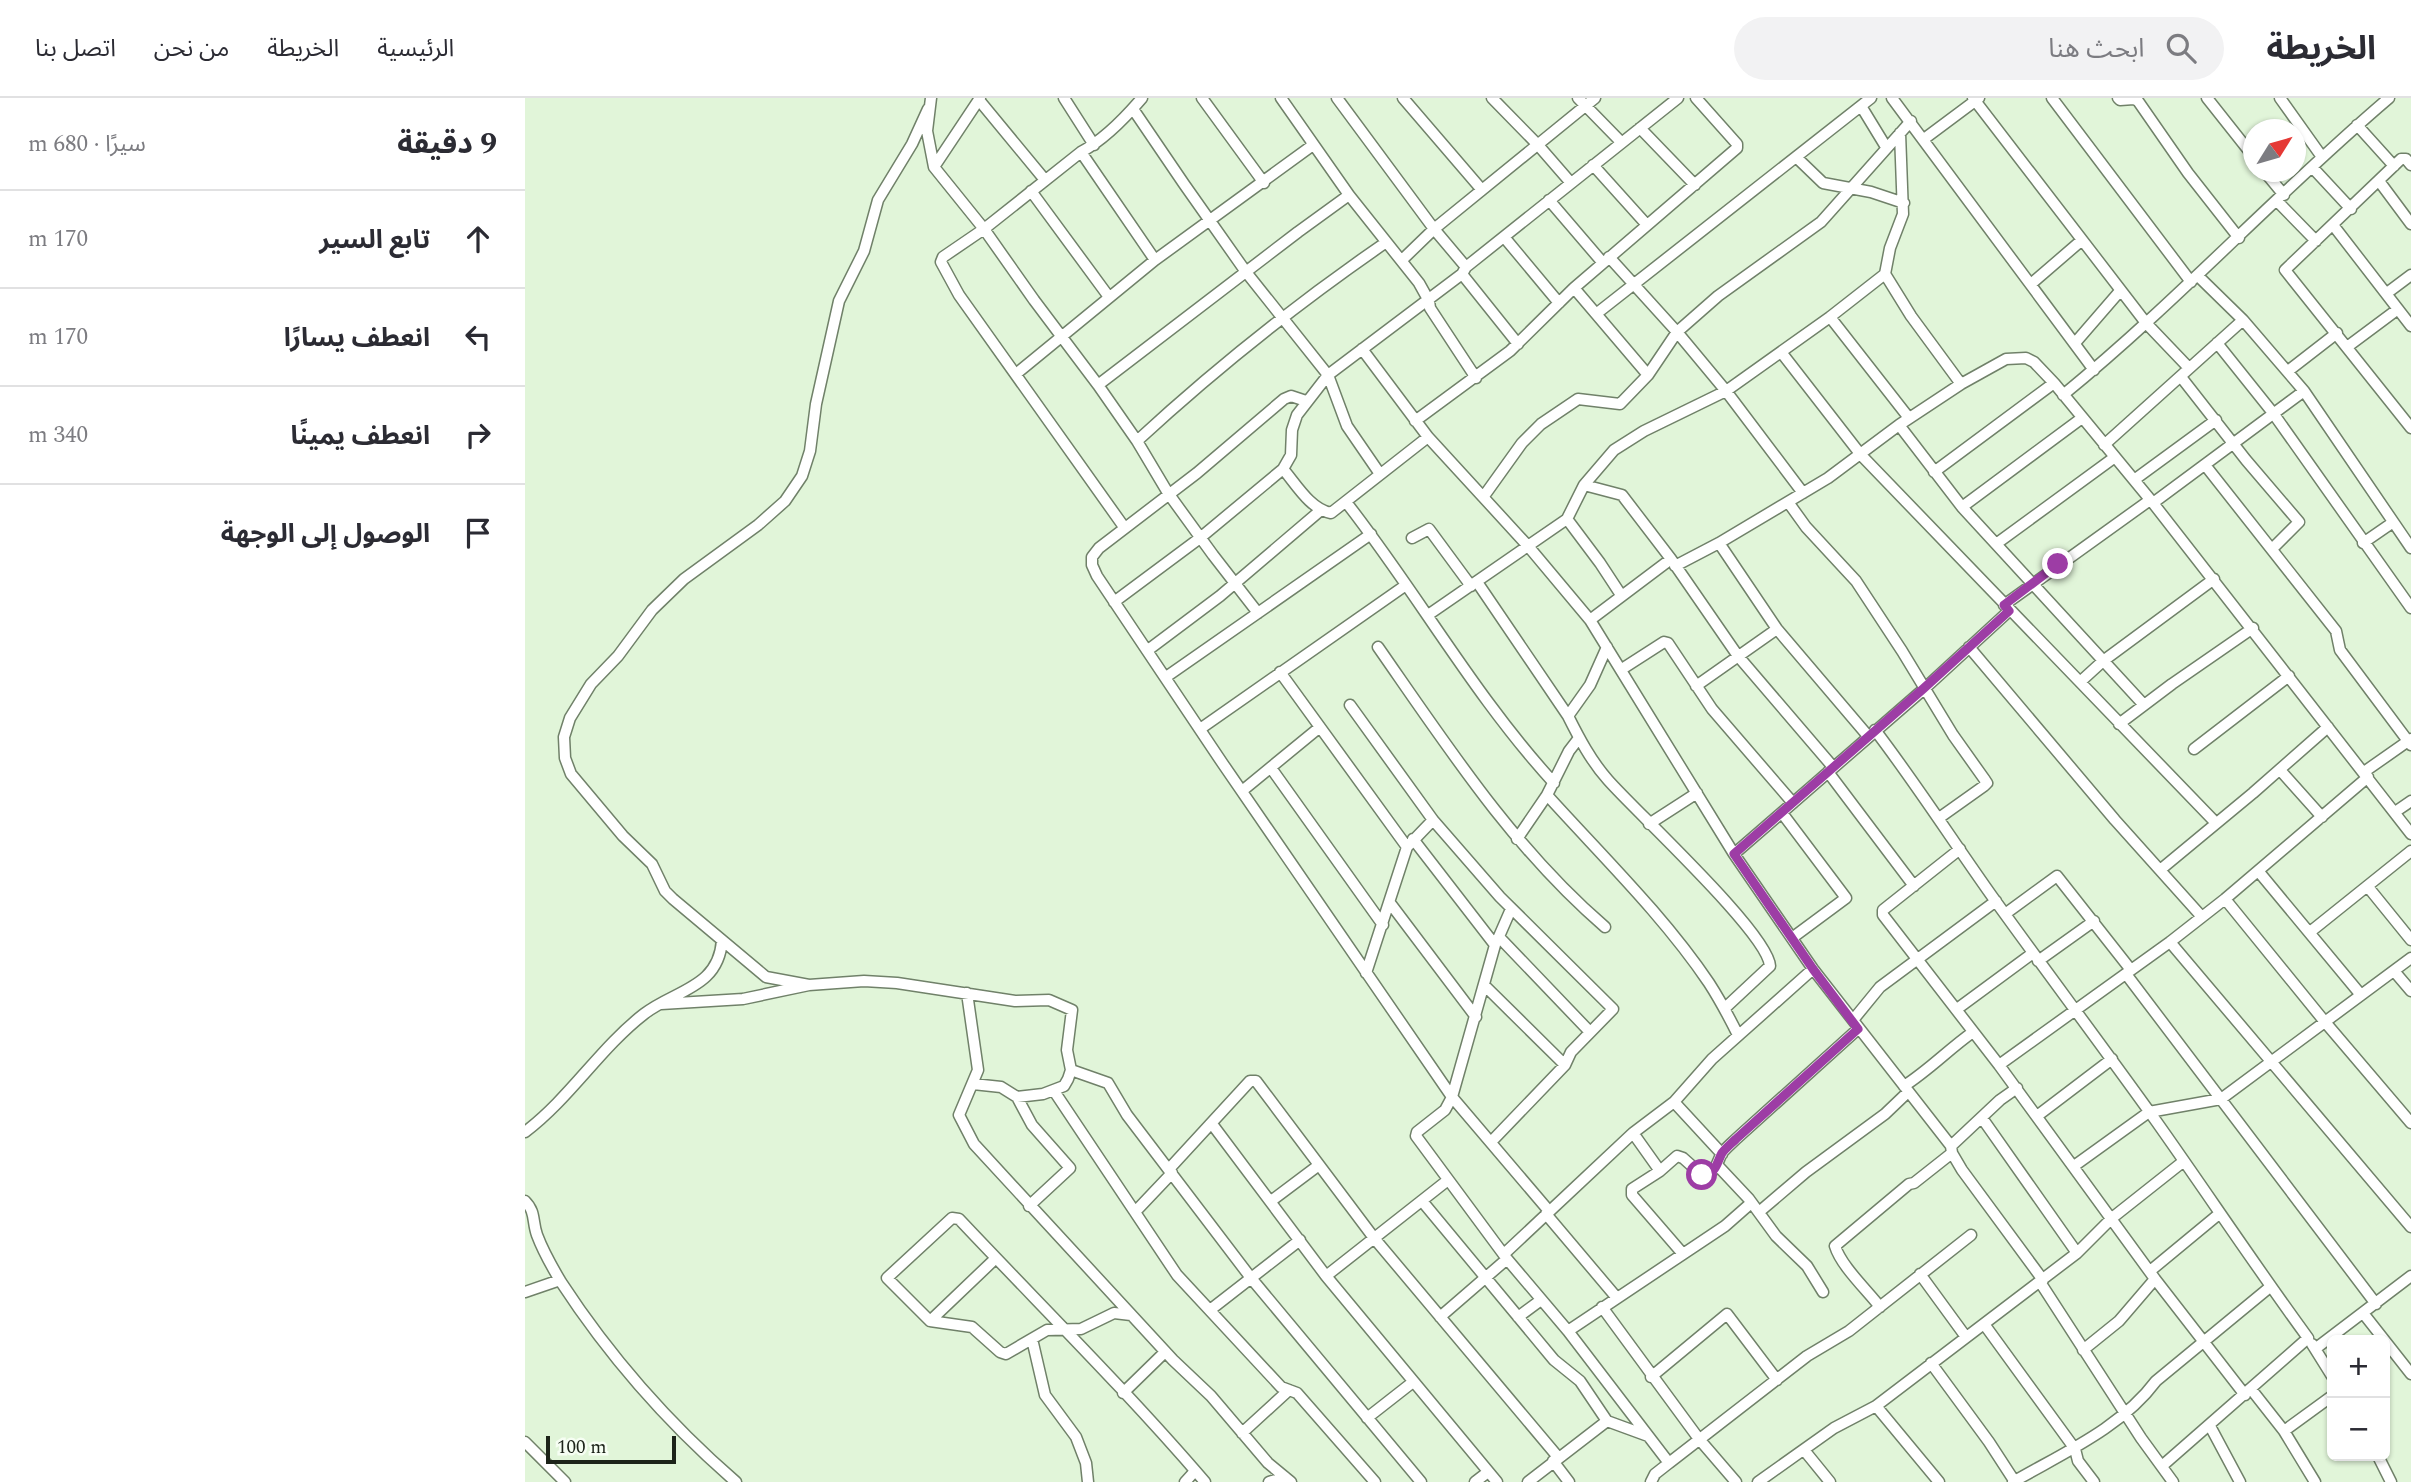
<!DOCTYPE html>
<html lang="ar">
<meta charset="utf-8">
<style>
:root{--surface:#fff;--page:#f2f2f3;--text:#2b2b33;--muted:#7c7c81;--line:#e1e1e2}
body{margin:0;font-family:Spectral,"Noto Sans Arabic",serif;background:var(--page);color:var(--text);direction:rtl}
.controls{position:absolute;right:21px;bottom:21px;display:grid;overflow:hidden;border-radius:10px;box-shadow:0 2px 5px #0004}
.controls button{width:63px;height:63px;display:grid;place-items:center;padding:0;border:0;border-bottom:2px solid var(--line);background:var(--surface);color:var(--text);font:35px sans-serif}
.compass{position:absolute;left:1718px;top:21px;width:63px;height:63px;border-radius:50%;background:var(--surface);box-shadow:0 2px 5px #0004;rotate:53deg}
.scale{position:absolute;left:21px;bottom:18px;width:130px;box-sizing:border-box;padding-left:7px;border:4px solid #1c2319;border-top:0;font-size:19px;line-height:24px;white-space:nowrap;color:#1c2319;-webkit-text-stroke:5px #f6fef3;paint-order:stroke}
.stop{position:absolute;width:21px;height:21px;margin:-16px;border:5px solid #9d3da5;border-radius:50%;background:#fff}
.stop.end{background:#9d3da5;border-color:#fff;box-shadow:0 2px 7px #0008}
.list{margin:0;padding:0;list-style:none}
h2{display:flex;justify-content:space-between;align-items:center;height:91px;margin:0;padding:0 28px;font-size:30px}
h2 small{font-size:23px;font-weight:400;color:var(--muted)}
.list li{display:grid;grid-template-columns:46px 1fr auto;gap:21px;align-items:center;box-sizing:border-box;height:98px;padding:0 28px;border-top:2px solid var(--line)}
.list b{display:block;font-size:26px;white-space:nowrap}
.list em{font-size:23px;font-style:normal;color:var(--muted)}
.icon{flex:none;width:38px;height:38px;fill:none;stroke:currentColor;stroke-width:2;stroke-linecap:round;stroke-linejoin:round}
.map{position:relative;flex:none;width:1886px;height:1384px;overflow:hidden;direction:ltr}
header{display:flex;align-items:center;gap:42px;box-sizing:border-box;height:98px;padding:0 35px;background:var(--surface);border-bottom:2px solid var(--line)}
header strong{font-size:33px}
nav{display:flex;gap:38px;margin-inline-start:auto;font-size:24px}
.search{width:490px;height:63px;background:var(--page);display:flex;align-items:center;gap:18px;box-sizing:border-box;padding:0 24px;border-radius:38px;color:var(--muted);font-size:26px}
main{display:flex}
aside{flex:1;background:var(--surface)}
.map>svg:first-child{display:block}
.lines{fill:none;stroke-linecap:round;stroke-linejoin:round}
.minor-casing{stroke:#708169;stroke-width:13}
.minor{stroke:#fff;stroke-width:10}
.route{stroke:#9d3da5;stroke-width:9}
</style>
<header>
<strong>الخريطة</strong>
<div class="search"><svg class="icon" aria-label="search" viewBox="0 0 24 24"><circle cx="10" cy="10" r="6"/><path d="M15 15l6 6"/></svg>ابحث هنا</div>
<nav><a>الرئيسية</a><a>الخريطة</a><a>من نحن</a><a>اتصل بنا</a></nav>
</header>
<main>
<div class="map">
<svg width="1886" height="1384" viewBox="0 0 1886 1384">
<rect width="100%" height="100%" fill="#e1f5d9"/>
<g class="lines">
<defs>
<path id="minor" d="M406 0 402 33 409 69 459 131 509 202 573 287 612 343 643 395 688 457 733 515
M539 0 569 47
M677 0 739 85
M812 0 909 131 941 169
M878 0 957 92
M967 0 1013 47 1046 85
M1053 0 1096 44
M1367 0 1569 272
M1448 0 1621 225 1664 270
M1527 0 1666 184
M1593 0 1595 2 1609 1 1613 3 1663 75 1714 140
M1682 0 1728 58
M1755 0 1797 59
M454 2 520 82
M1336 8 1361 49
M608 11 659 86 721 174 803 277 822 328 855 376
M1832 27 1869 68
M1115 30 1170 87
M1375 35 1378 116 1365 150 1360 176 1386 218 1436 286
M1399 41 1454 0
M556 54 630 162
M1271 59 1298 85 1346 94 1379 105
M1068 67 1122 127
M1886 67 1881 61H1876L1760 172 1886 330
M409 69 455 0
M1787 69 1826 111
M1740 74 1759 97
M1854 83 1886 126
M506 93 584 199
M824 97 894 185 904 203 905 210 951 280
M1024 102 1078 165
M1752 103 1791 143
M1808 127 1886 228
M979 139 1034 205
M1084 159 1152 234 1201 293 1278 395
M877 162 909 131 1070 0
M937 176 993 246
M1673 178 1718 222 1779 293 1886 450
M1506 186 1557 142
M1049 190 1123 277
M1862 195 1886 177
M1071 216 1346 0
M1305 219 1384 320
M1550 245 1595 193
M1692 245 1748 315 1886 510
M1822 249 1873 211
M837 251 903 339 1003 448 1065 522 1209 756 1288 871 1426 1048 1427 1055 1437 1072 1518 1182
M1256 254 1336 357 1691 725
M1763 273 1812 235
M491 276 630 162 788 47
M1656 279 1721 362 1774 424 1747 451
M573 287 773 134 824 97 756 0
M1538 297C1652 204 1752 95 1864 0
M781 303 766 298 759 301 672 375 574 450 567 459V467L572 478 698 666 927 999 920 1012 892 1034 891 1038 982 1161 1043 1233 1144 1365 1282 1258 1324 1233 1446 1137
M890 323 985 253 1049 190 1212 50V46L1171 0
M1374 327 1437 409 1619 607
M612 343C690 271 773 205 860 145
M1579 347 1718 222
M1680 367 1811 533 1815 552 1886 647
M758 371C771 386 785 411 806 415L903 339
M1409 374 1529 285
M1609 382 1691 322
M1059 387 1097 397 1146 461 1213 558 1308 669
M959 398 997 345 1016 326 1053 301 1095 306 1123 277 1152 234 1193 198 1296 124 1386 23
M821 404C893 496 950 599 1029 685
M1263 404 1281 429 1331 483 1377 553 1428 637 1460 682 1462 685 1459 688 1414 720
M1628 405 1779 293
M1437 409 1557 320
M1042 421 1075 465 1096 497
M599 429 434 197 416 164 418 159 459 131 556 54C580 41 600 20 617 0
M887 440 904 431 946 488
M1194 445 1252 531 1343 638
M1838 445 1867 425
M1471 446 1590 359
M1150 468 1194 445 1303 380 1374 327 1436 286 1481 261 1501 260 1509 264 1529 285 1628 405 1886 736
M952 484 1043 618C1054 640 1066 663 1083 682 1111 714 1243 835 1245 868L1200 910
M589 504 675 440 758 371 766 357 767 332 772 317 803 277 937 176 941 169 1153 0
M1479 507 1625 402
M903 517 1042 421 1059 387 1089 352 1119 333 1201 293 1305 219 1360 176
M1065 522 1146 461
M853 549C922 648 988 750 1080 829
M1444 549 1590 722 1677 819
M623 552 695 498 796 412
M1097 571 1139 544 1143 545 1187 611 1268 705
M755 574 882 749
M641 579 846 436
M1555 584 1578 563 1689 481
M1171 588 1252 531
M825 607 908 722 975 799 1088 911 1046 954 1040 967 966 1044
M1043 618 1065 587 1082 549
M1594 626 1647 586 1728 530
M675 631 881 487
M1350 632C1392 687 1429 745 1469 801 1523 876 1578 949 1631 1023 1682 1095 1731 1169 1783 1240L1637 1368
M1669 651 1764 578
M746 670 858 827
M1755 672 1797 719
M1303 674 1389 788
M1839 674 1886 641
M717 693 795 629
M1022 697C1077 758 1138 817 1184 885 1195 902 1204 919 1213 937
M1870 714 1886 703
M1257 715 1321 800 1267 840
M1124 726 1172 695
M888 741 970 847 927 999 1024 1113
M992 741 1022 697 1044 653 1054 640
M1435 751 1358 812V817L1474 967 1630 1181 1720 1297
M1209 756 1399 591 1484 513
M1635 772 1728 695 1803 629
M1734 774 1836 897
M1843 789 1886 842
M1700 801 1800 924 1886 1025
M865 805 951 919
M1480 816 1532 778 1606 872
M1785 834 1886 753
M974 839 1065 934
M972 843 986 811
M1645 844 1886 1129
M1513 863 1569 823
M1869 873 1886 893
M841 875 882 749 908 722
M1601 876 1851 1206
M284 887 241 879 148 801 140 793 127 766 98 738 46 676 40 660 39 639 45 620 66 586 93 558 127 512 159 481 233 427 260 403 277 378 285 353 291 306 314 203 339 153 353 102 387 46 403 11
M959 887 1040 967
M442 895 453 972 434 1017 449 1046 648 1262 686 1298 743 1365 766 1384
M136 906 218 901 284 887 339 883 372 885 490 903 524 902 547 912 542 952 546 972 543 981 539 988 518 996 492 999 476 989 448 986
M1432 911 1508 855
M1328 922 1355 889 1471 803
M1474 967 1645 844 1700 801 1843 679
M546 972 583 985 602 1017 726 1180 896 1384
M1379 988C1404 972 1424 951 1448 934
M529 993 652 1177 756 1289 772 1295 850 1384
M492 999 507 1027 545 1070 504 1108
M1149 1004 1197 1056
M1512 1018 1587 961
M1457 1020 1552 1155
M687 1026 801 1178 972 1384
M0 1034C45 1000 75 950 119 916 150 892 194 890 197 842
M1108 1035 1135 1073
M1426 1048 1475 1002 1492 990
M1193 1068 1224 1101 1251 1138 1282 1168 1298 1194
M1549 1068 1624 1014 1696 1001 1886 860
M644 1071 725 983H731L849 1140 1033 1359
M0 1103C11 1114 7 1123 12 1137 18 1153 27 1169 36 1184 85 1259 143 1325 211 1384
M746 1103 794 1067
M897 1103 1029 1262 1055 1283 1082 1323 1123 1338
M610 1114 647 1075
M1234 1114 1281 1074 1360 1016 1383 994
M1021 1116 1092 1200
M979 1156 1108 1035 1149 1004 1187 961 1288 871
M1158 1156 1107 1097V1091L1135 1073 1152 1058 1158 1060 1177 1077C1192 1075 1191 1066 1197 1055 1201 1050 1207 1045 1211 1041L1333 931
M1625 1173 1694 1116
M1395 1176 1441 1239
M801 1178 923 1082
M1515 1184 1616 1340 1648 1384
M0 1194 35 1182
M1077 1209 1174 1341 1211 1384
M1355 1209C1342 1192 1316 1168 1310 1148L1384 1086 1389 1085 1427 1055
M685 1212 775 1142
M1838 1215 1886 1276
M606 1217 589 1215 556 1231 522 1232 481 1256 475 1254 447 1229 405 1223 362 1180 427 1120 434 1121C516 1208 602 1293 680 1384
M915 1219 982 1161
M993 1219 1016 1202
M405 1223 471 1160
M1459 1226 1550 1351 1553 1363 1569 1384
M1043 1233 1200 1128 1225 1106
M507 1241 520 1297 551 1339 561 1365 563 1384
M1787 1246 1807 1278
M1790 1251 1886 1178
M1558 1252 1594 1223 1630 1181
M1406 1265 1464 1344 1490 1384
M1126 1279 1202 1216 1252 1282
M1726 1291 1759 1333 1790 1384
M598 1295 640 1254
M1351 1308 1414 1384
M842 1320 888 1284
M1685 1328 1715 1384
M1759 1333 1807 1298
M717 1335 764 1292
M0 1344 40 1384
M1279 1352 1305 1384
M1853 1358 1866 1384
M1028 1363 1044 1384
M660 1384 670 1373
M744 1384 760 1379
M950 1384 963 1374
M1003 1384 1082 1323
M1126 1384 1130 1376 1144 1365
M1233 1384 1309 1330 1351 1308 1552 1155 1587 1120 1659 1063
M1488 1384C1538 1355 1596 1330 1631 1283L1745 1189"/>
</defs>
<use href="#minor" class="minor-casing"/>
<use href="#minor" class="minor"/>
</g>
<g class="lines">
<path class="route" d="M1177 1077C1192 1075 1191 1066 1197 1055 1201 1050 1207 1045 1211 1041L1333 931 1288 871 1209 756 1398 591 1484 513 1479 507 1533 466"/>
</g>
</svg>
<div class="controls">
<button>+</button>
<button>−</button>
</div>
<svg class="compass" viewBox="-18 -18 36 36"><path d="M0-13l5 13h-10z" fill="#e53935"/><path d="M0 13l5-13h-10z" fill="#7c7c81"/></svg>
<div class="scale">100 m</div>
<div class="stop" style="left:1177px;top:1077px"></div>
<div class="stop end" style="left:1533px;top:466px"></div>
</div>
<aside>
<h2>9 دقيقة<small>سيرًا · 680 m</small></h2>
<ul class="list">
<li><svg class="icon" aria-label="ahead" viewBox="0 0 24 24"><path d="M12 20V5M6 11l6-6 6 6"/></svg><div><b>تابع السير</b></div><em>170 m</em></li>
<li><svg class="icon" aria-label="left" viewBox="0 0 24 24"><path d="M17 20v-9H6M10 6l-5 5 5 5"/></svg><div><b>انعطف يسارًا</b></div><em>170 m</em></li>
<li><svg class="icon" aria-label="right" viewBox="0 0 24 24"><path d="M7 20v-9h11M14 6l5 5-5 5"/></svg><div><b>انعطف يمينًا</b></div><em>340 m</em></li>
<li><svg class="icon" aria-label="arrive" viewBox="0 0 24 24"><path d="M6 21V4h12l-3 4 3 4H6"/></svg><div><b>الوصول إلى الوجهة</b></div></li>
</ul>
</aside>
</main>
